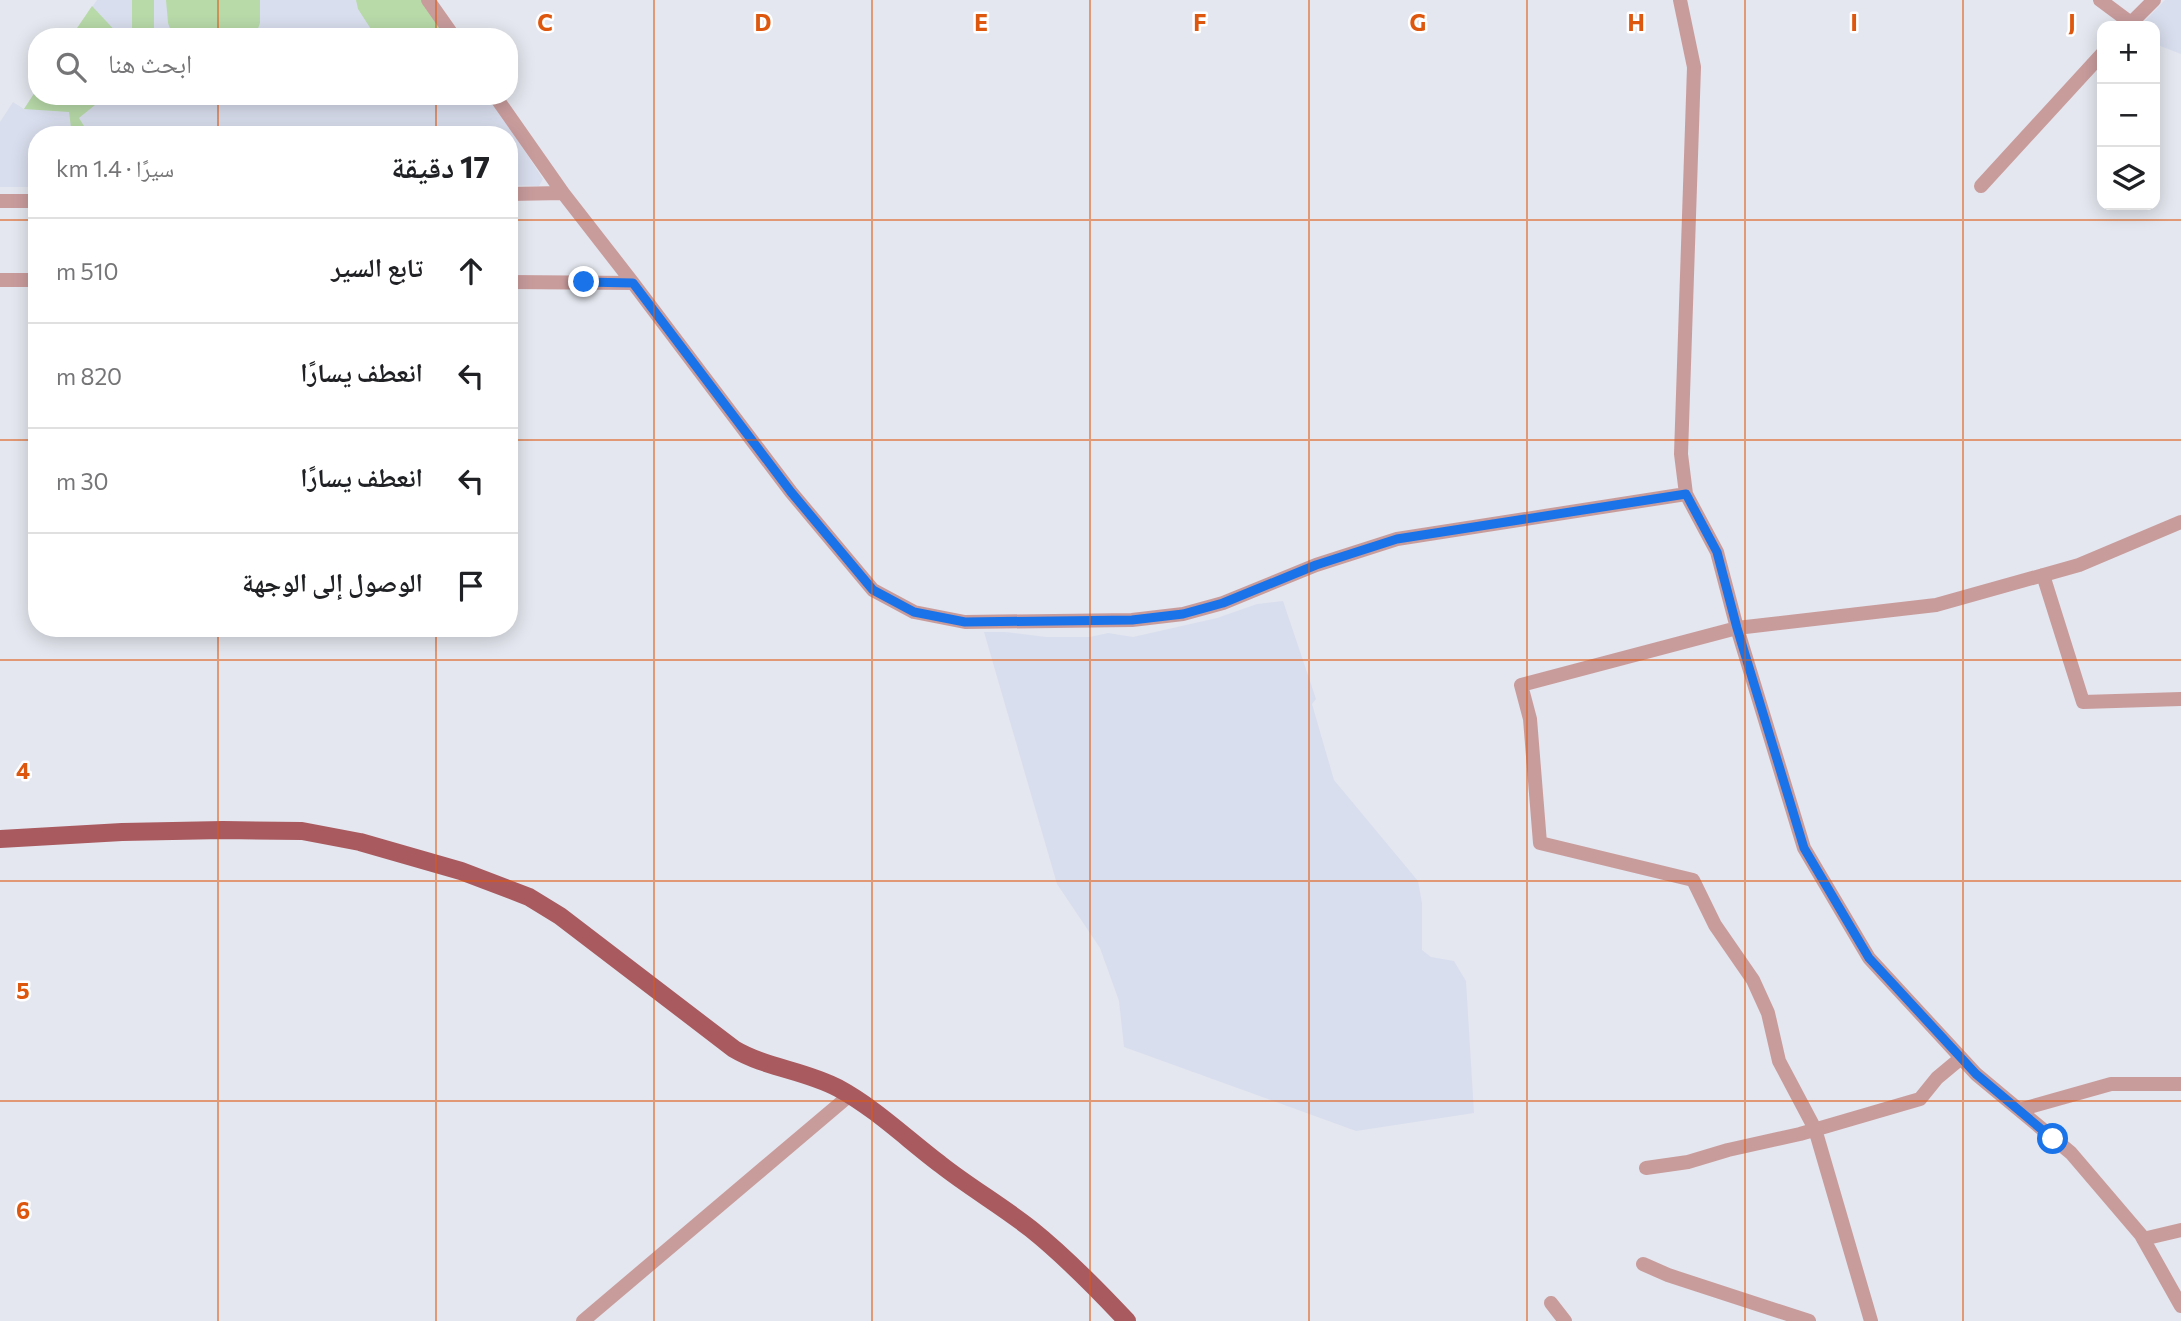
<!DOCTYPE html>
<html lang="ar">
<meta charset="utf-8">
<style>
:root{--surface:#fff;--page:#f2f2f2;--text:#202124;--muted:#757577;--line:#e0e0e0}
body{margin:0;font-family:Commissioner,"Noto Naskh Arabic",sans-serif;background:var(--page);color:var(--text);direction:rtl}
.controls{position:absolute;right:21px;top:21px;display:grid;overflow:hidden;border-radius:14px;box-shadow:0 4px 18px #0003}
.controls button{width:63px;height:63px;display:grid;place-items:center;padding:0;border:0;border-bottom:2px solid var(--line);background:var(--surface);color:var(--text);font:35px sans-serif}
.stop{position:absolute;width:21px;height:21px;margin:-16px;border:5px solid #1a73e8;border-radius:50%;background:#fff}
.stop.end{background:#1a73e8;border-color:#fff;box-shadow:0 2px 7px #0008}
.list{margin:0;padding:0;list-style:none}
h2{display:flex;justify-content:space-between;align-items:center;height:91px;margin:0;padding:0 28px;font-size:30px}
h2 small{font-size:23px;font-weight:400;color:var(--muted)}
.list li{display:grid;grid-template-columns:46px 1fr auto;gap:21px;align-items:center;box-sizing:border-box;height:105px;padding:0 28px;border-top:2px solid var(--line)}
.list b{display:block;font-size:26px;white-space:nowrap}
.list em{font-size:23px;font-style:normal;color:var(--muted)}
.icon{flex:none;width:38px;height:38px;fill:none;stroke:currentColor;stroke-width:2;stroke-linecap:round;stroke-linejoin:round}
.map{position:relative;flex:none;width:2181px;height:1321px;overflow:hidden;direction:ltr}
.search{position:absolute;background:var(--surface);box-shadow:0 4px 18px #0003;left:28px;top:28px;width:490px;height:77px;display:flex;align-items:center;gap:18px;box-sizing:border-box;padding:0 24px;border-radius:28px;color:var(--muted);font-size:26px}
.panel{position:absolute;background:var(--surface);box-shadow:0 4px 18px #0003;left:28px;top:126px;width:490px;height:511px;border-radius:28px;direction:rtl}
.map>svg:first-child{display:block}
.built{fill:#d9deee}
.green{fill:#b8daa9}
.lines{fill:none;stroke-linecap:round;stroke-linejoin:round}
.minor{stroke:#c99c9c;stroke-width:14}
.major{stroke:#a95a5f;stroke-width:18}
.route{stroke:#1a73e8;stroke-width:9}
.grid{fill:none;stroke:#de570e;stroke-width:2;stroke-opacity:0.55}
.grid-label{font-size:23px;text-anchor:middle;font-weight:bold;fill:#de570e;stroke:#fff;stroke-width:5;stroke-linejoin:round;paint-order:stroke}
</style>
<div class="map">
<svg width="2181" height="1321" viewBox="0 0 2181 1321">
<rect width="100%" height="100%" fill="#e4e7ef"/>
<path class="built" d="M97 0H421L448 37H71Z
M2165 0H2181V54L2155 44V26H2140Z
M37 89V96H489L543 179 539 186 509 185V135H37V187H0V122L13 102 24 109Z
M1283 601 1316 699 1312 704 1334 780 1418 881 1422 903V950L1431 957 1454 961 1466 981 1474 1113 1356 1131 1124 1047 1119 1001 1100 948 1057 884 984 632H1006L1046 637H1090L1108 633 1133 637 1217 618 1257 604Z"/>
<path class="green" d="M132 0H154V37H132Z
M166 0H260V23L255 37H173L168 23Z
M356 0H421L448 37H444L442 34H430L428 28H413L411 35 376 37 358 9Z
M92 6 121 37H71Z
M37 89V96H106L79 118 84 126 78 130 82 135H72L69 112 24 109Z"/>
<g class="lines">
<path class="minor" d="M428 0 454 37
M1680 0 1694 67 1681 454 1686 494 1717 552 1737 628 1804 848 1869 958 1976 1074 2071 1153 2141 1235 2181 1306
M2100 0 2131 23
M2128 26 2154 0
M495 96 563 193 509 194
M1981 186 2102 54
M563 193 633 283 791 492 873 590 914 612 965 622 1132 620 1183 614 1223 603 1316 565 1397 539 1686 494
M0 201H37
M0 280H37
M509 282 633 283
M2043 575 2083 702 2181 699
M2019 1110 2111 1084H2181
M1646 1168 1688 1162 1728 1150 1800 1134 1920 1099 1937 1078 1961 1058
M2143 1239 2181 1230
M1643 1264 1668 1275 1809 1321
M1551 1303 1565 1321
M583 1321 850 1095
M1871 1321 1815 1129 1779 1061 1768 1013 1753 980 1715 925 1693 880 1540 843 1530 719 1521 685 1737 628 1936 605 2079 565 2181 522"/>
<path class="major" d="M0 839 122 832 223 830 302 831 360 842 461 871 529 897 560 916 734 1049C766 1068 804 1070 838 1088 875 1108 907 1139 940 1164 969 1187 1002 1206 1031 1229 1066 1257 1097 1289 1127 1321"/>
</g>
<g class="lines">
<path class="route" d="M584 282 633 283 791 492 873 590 914 612 965 622 1132 620 1183 614 1223 603 1316 565 1397 539 1686 494 1717 552 1737 628 1804 848 1869 958 1976 1074 2053 1139"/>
</g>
<path class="grid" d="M218 0V37M436 0V37M654 0V1321M872 0V1321M1090 0V1321M1309 0V1321M1527 0V1321M1745 0V1321M1963 0V1321M218 96V135M436 96V135M0 220H37M509 220H2181M0 440H37M509 440H2181M218 628V1321M436 628V1321M0 660H2181M0 881H2181M0 1101H2181"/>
<g class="grid-label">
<text x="545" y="31">C</text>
<text x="763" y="31">D</text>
<text x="981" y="31">E</text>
<text x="1200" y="31">F</text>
<text x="1418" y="31">G</text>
<text x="1636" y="31">H</text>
<text x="1854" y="31">I</text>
<text x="2072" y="31">J</text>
<text x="23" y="779">4</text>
<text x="23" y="999">5</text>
<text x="23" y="1219">6</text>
</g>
</svg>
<div class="controls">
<button>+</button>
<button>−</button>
<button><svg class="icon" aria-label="layers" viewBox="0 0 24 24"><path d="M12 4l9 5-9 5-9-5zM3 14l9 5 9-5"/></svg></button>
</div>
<div class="stop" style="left:2053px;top:1139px"></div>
<div class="stop end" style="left:584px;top:282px"></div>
<div class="search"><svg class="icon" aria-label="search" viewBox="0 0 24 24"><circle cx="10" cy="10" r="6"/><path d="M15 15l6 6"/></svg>ابحث هنا</div>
<section class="panel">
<h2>17 دقيقة<small>سيرًا · 1.4 km</small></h2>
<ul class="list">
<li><svg class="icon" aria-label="ahead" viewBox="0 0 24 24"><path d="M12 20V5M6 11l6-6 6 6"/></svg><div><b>تابع السير</b></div><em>510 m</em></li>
<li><svg class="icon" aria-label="left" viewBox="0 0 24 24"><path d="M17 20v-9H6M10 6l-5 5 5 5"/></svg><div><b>انعطف يسارًا</b></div><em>820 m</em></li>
<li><svg class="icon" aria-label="left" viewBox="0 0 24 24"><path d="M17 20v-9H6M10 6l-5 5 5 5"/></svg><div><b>انعطف يسارًا</b></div><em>30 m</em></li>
<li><svg class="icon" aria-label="arrive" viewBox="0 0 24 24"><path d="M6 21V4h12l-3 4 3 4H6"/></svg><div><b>الوصول إلى الوجهة</b></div></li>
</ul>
</section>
</div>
